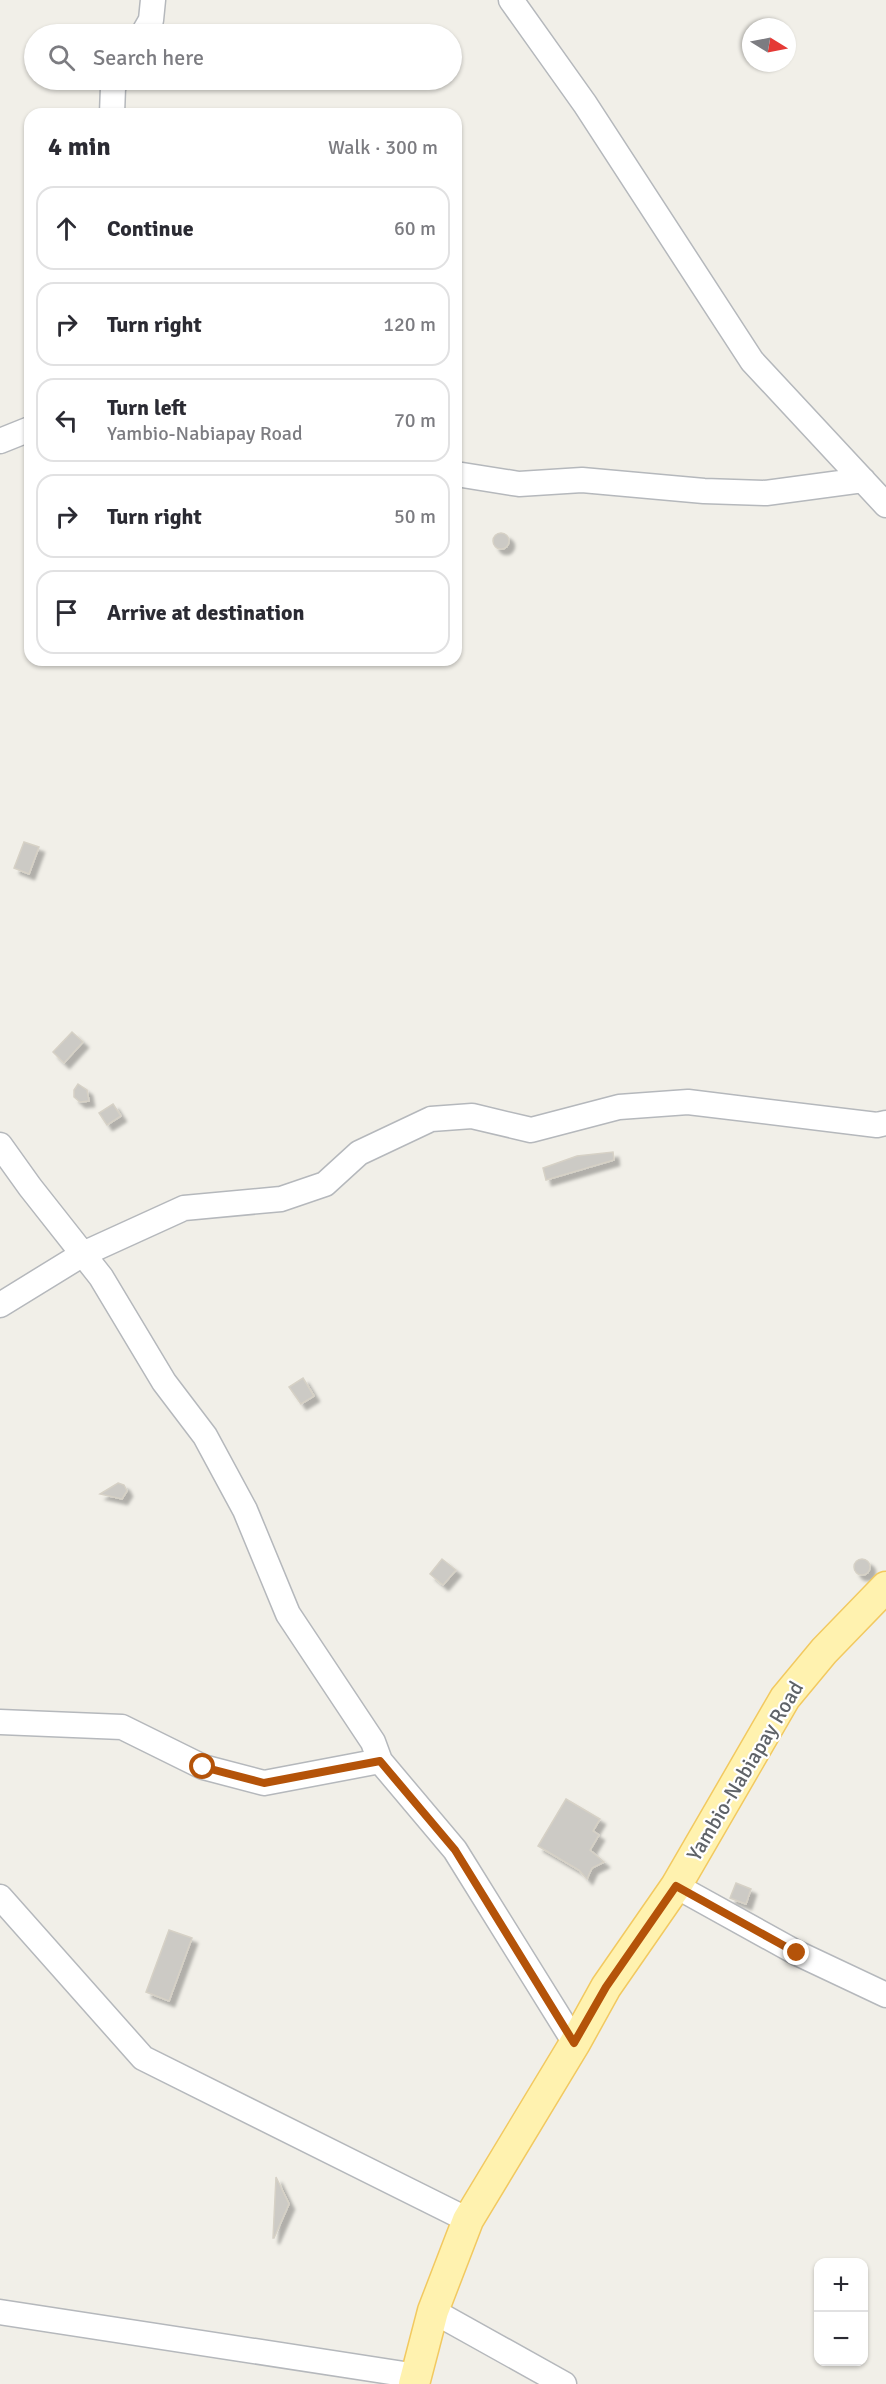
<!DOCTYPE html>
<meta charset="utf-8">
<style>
:root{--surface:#fff;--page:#f7f7f7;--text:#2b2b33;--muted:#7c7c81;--line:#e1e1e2}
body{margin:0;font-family:Signika,sans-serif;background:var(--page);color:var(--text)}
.controls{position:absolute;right:18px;bottom:18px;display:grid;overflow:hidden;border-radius:12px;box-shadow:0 2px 4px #0004}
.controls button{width:54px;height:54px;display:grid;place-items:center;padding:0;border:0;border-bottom:2px solid var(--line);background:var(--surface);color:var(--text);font:30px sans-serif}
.compass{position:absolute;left:742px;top:18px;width:54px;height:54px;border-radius:50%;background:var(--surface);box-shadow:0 2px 4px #0004;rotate:100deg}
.stop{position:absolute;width:18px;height:18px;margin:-14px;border:4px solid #b45309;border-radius:50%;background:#fff}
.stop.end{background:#b45309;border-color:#fff;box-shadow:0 2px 6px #0008}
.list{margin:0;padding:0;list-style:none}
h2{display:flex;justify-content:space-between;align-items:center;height:78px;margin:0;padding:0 24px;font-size:26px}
h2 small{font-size:20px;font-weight:400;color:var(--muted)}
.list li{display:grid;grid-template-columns:39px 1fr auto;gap:18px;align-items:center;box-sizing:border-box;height:84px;margin:0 12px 12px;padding:0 12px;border:2px solid var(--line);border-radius:18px}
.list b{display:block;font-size:22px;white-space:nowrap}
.list p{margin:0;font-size:20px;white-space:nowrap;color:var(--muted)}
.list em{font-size:20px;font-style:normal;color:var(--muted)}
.icon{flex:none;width:33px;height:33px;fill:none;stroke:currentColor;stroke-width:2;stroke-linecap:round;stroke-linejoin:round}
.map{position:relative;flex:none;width:886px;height:2384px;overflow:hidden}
.search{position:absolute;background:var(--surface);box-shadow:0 2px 4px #0004;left:24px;top:24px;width:438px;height:66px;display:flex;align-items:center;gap:15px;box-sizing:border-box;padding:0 21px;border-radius:33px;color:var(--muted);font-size:22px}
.panel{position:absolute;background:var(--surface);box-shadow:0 2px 4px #0004;left:24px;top:108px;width:438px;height:558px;border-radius:18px}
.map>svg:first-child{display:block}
.building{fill:#cccac5;stroke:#d6d1c6;stroke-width:1.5;filter:url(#shadow)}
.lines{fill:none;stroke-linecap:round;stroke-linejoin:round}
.minor-casing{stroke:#b5b8bc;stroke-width:27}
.major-casing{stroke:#f2c960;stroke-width:33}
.minor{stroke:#fff;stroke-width:24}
.major{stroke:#fff2af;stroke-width:30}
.route{stroke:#b45309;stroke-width:8}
.labels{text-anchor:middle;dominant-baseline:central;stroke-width:4.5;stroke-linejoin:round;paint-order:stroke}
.street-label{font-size:21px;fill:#5f6368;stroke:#fff}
</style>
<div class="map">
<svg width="886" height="2384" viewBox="0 0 886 2384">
<defs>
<filter id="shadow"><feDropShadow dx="5.5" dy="5.5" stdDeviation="1.5" flood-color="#0004"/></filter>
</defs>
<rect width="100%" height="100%" fill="#f1efe8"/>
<path class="building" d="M493 541a8 8 0 1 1 16 0a8 8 0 1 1-16 0Z
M24 842 39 847 29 874 14 868Z
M72 1032 83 1042 64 1063 53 1052Z
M78 1084 87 1090 89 1101 80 1102 74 1097V1090Z
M113 1104 121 1116 107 1125 99 1113Z
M613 1152 614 1160 546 1180 543 1168 577 1156Z
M303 1378 314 1396 301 1404 289 1387Z
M118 1483 124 1485 127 1491 122 1499 100 1494Z
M854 1567a8 8 0 1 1 16 0a8 8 0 1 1-16 0Z
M442 1559 456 1570 443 1585 430 1574Z
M566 1799 600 1819 593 1831 599 1835 590 1850 604 1862 592 1868 587 1879 579 1870 538 1846Z
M736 1883 751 1889 746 1904 730 1898Z
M169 1930 192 1938 169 2001 146 1992Z
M276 2177 289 2204 274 2238H273Z"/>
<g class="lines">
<defs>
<path id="minor" d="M511 0 585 104 752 361 886 505
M143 34 151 20 153 0
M112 114 113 87 117 80
M0 441 30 429
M456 474 519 484 582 480 704 491 766 493 863 480
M0 1145 30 1187 101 1277 164 1382 205 1436 245 1510 288 1614 373 1742 380 1761 455 1850 575 2043
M0 1305 83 1254 184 1208 281 1199 325 1184 359 1153 431 1119 472 1116 531 1130 619 1107 688 1102 877 1125 886 1123
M0 1722 122 1727 203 1767 264 1783 380 1761
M676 1886 797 1953 886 1995
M0 1897 143 2058 468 2220
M433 2311 564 2384
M0 2312 417 2376"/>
<path id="major" d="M414 2384 433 2311 468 2220 575 2043 606 1987 676 1886 785 1698 824 1651 886 1587"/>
</defs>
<use href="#minor" class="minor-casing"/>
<use href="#major" class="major-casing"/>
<use href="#minor" class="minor"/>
<use href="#major" class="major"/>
</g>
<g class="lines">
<path class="route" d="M203 1767 264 1783 380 1761 455 1850 574 2043 606 1987 676 1886 797 1953"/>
</g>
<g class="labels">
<g class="street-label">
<text transform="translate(745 1771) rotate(-59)">Yambio-Nabiapay Road</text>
</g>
</g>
</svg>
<div class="controls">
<button>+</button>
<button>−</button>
</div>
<svg class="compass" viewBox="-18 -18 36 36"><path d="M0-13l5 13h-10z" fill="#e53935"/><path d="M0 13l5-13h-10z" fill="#7c7c81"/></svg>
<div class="stop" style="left:203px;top:1767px"></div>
<div class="stop end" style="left:797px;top:1953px"></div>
<div class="search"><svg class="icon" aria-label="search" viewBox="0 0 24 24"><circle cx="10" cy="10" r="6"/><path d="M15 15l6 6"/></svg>Search here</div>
<section class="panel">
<h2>4 min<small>Walk · 300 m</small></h2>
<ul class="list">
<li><svg class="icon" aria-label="ahead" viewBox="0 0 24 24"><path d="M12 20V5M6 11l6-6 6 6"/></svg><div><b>Continue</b></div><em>60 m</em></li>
<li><svg class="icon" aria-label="right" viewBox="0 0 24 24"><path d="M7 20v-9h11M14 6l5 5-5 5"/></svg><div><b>Turn right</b></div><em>120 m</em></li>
<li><svg class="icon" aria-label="left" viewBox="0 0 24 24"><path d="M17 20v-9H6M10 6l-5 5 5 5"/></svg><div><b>Turn left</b><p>Yambio-Nabiapay Road</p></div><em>70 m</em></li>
<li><svg class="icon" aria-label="right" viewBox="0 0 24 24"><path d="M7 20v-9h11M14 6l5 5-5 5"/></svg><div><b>Turn right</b></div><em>50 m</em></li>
<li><svg class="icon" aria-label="arrive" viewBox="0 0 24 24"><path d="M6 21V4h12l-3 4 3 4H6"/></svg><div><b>Arrive at destination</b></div></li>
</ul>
</section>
</div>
